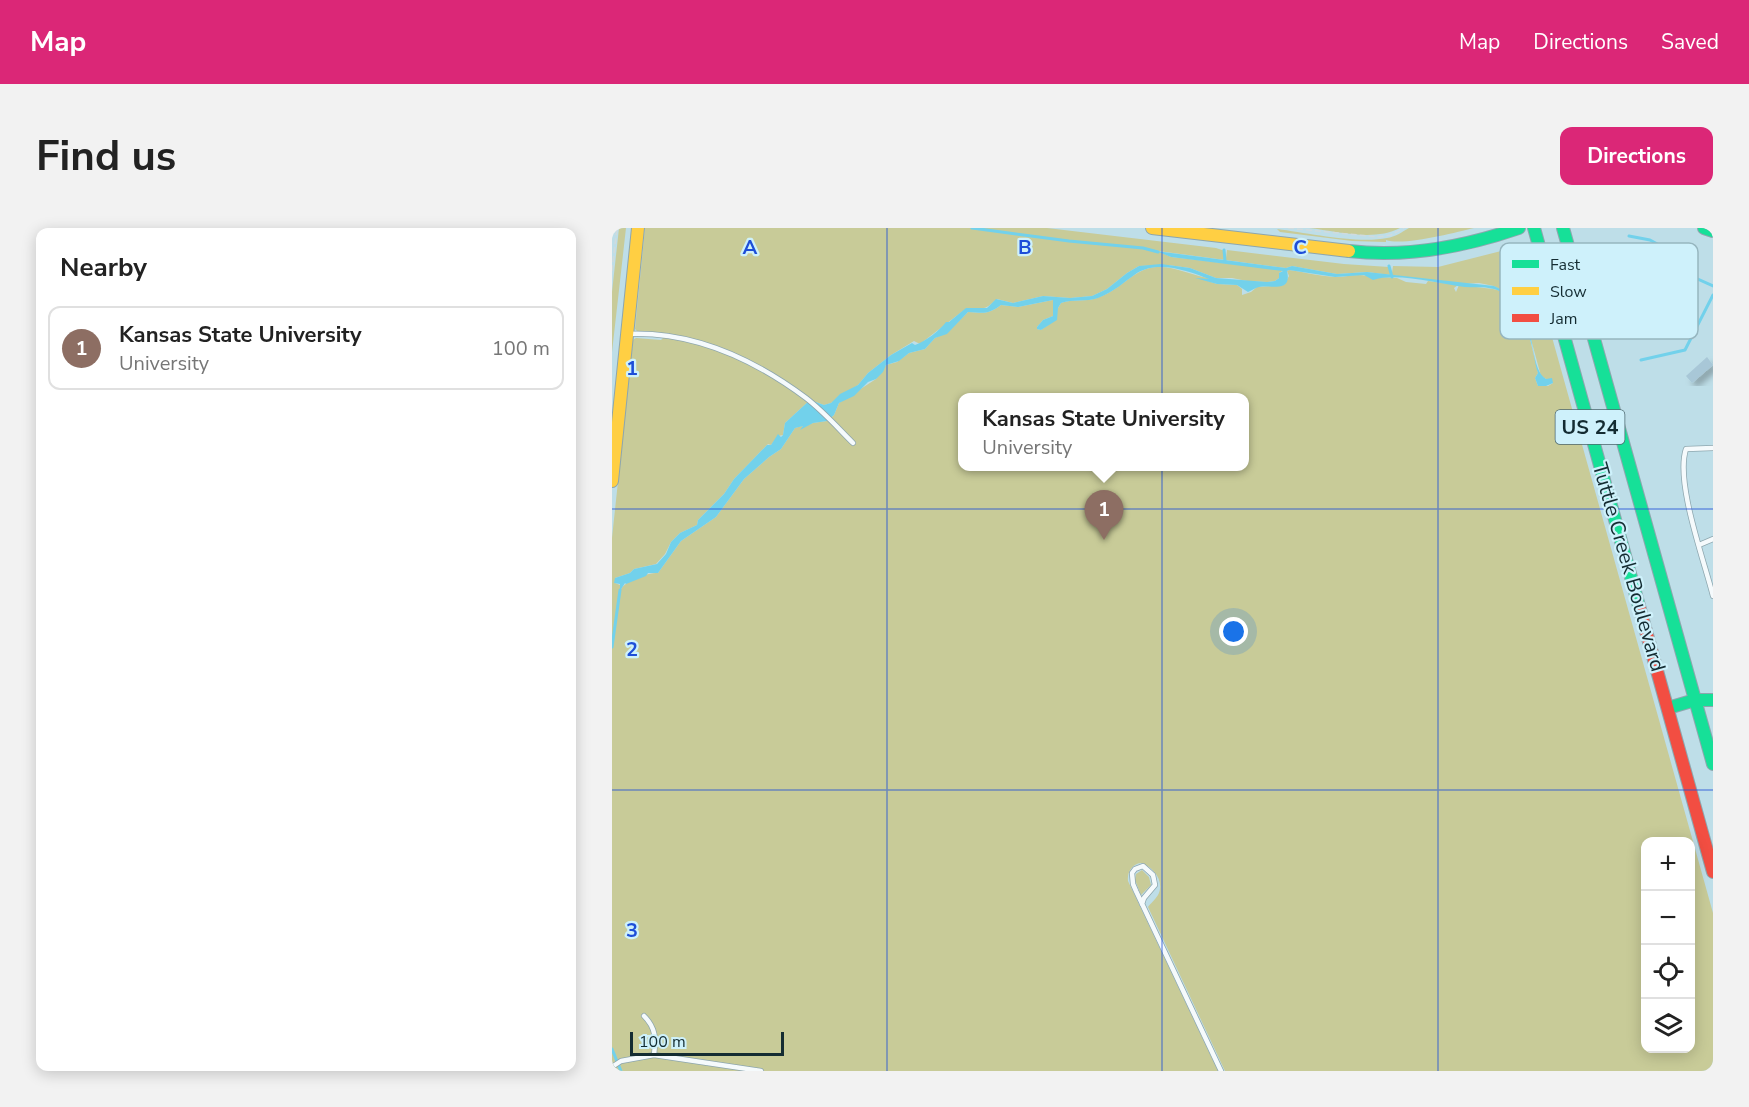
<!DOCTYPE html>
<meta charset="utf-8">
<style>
:root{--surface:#fff;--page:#f2f2f2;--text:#222;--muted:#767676;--line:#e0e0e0;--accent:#db2777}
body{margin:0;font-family:"Nunito Sans",sans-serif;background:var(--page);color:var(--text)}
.controls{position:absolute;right:18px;bottom:18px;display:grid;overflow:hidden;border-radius:12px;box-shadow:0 3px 15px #0003}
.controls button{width:54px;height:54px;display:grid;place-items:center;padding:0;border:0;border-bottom:2px solid var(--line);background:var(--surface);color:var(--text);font:30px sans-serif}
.scale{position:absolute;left:18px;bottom:15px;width:154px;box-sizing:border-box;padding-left:6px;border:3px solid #142c32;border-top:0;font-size:16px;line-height:21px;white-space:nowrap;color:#142c32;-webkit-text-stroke:4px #cef1fb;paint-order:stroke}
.you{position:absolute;left:622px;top:404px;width:21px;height:21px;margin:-15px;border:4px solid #fff;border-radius:50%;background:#1a73e8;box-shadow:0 0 0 9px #1a73e833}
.badge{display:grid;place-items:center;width:39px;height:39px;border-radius:50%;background:var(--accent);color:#fff;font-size:20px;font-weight:700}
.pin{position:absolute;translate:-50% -50px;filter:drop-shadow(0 2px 3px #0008)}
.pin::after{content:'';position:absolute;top:32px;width:21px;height:18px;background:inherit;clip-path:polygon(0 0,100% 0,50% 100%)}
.popup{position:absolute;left:346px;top:165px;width:291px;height:78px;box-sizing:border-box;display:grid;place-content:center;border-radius:12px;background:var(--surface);filter:drop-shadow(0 2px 4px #0005);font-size:20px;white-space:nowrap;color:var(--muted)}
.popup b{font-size:22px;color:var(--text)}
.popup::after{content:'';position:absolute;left:50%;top:100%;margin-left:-12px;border:12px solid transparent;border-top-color:var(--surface)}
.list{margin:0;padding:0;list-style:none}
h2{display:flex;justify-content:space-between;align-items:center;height:78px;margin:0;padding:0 24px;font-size:26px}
h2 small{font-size:20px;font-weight:400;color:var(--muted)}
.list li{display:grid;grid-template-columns:39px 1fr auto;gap:18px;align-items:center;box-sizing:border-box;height:84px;margin:0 12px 12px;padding:0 12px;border:2px solid var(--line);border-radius:12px}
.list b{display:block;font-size:22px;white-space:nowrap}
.list p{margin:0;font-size:20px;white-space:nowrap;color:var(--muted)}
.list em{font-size:20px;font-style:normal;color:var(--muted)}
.icon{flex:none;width:33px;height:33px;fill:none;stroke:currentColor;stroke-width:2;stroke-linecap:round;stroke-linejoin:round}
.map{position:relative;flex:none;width:1101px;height:843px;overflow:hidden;border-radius:12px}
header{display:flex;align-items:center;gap:36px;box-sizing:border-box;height:84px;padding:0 30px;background:var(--accent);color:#fff}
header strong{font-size:28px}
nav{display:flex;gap:33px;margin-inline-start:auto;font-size:21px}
.intro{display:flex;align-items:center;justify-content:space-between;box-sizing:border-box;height:144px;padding:0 36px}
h1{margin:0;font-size:42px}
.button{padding:15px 27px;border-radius:12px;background:var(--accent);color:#fff;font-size:21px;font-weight:700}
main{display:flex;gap:36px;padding:0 36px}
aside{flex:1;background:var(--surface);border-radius:12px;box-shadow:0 3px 15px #0003}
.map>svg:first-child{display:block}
.green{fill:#c8cb98;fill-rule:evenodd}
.water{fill:#72d1eb}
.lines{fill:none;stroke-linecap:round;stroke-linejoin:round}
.stream{stroke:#72d1eb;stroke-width:3}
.building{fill:#a8c7d7;filter:url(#shadow)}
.lane-casing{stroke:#8da6ae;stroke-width:6}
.fast-casing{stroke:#8da6ae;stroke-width:14}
.slow-casing{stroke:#8da6ae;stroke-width:14}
.jam-casing{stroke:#8da6ae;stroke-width:14}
.path{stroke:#d0dbde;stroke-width:1.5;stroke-dasharray:6 3;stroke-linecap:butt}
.lane{stroke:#f5fafc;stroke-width:4.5}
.fast{stroke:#16e098;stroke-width:12}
.slow{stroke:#ffcf43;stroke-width:12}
.jam{stroke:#f24e42;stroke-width:12}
.grid{fill:none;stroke:#1d4ed8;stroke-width:1.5;stroke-opacity:0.55}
.labels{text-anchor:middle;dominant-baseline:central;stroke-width:4.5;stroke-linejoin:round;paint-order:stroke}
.shield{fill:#cef1fb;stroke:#4c676e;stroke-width:1.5}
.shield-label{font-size:20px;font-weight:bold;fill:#142c32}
.street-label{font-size:21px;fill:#142c32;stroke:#cef1fb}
.key{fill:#cef1fb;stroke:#96b6bf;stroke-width:1.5}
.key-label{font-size:16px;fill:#142c32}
.grid-label{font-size:20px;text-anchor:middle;font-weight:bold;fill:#1d4ed8;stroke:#cef1fb;stroke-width:4.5;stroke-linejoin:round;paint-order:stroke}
</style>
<header>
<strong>Map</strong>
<nav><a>Map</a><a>Directions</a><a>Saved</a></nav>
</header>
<div class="intro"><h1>Find us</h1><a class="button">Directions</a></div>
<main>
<aside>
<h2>Nearby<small></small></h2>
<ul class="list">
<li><span class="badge" style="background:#8d6e63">1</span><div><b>Kansas State University</b><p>University</p></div><em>100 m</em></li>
</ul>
</aside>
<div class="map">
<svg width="1101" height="843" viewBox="0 0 1101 843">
<defs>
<filter id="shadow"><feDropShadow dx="5" dy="5" stdDeviation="3" flood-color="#0004"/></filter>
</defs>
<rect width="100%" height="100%" fill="#bedee8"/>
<path class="green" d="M7 0H14L0 124V64Z
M33 0H435L604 20 613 23 614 30 615 22 732 36 777 39 780 45 781 38 826 39 901 20 912 23 931 77 1101 685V843H613L536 679C538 676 543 672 546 667 553 654 542 639 529 635 520 636 515 644 516 653L606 843H0V310L21 112 24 110 49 112 52 109 50 105 25 103 23 101ZM546 23 674 40 680 38 725 46 755 44 850 56 867 55 882 58 895 65 897 63 911 82 929 148 941 155 936 158H926L923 150 926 145 918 111 911 99 908 86 903 76 889 63 881 61 847 57 844 64 842 60 846 57 816 53 814 56 794 54 785 50 767 49 761 51C749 43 735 50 722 49 707 48 692 44 677 42L675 43 677 48 672 57 645 59 639 64 630 67V61L625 57 605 56 593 52 597 51 596 50C572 46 549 30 524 46 511 54 501 65 485 70 473 74 460 71 449 75L436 97 429 102 425 101V99L431 92 441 88V72L406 79 389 77C375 87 372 85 356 84L336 104 323 110 313 121 297 125 285 134 274 137 264 151 227 175 222 187 215 193 201 195 189 200 192 199 190 198 183 200 169 221 157 229 132 251 104 289 69 313 46 345C34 345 13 352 8 363V357L3 355V350L18 345 22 341 44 336 53 326 59 314 68 305 85 297 86 292 112 266 122 251 156 216 159 217 166 208 171 207 173 195 198 172 212 177 219 175 246 157 256 145 279 127 302 113 308 116 352 82C359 79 365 82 372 80 377 79 381 74 385 71L401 75 431 68 458 70 480 68 495 61 515 45 527 38 556 37 578 40 604 50H620L635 53 655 54 663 53 667 50V45L672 42 559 29ZM351 170H633V238H351ZM1034 614H1078V820H1034Z
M697 0H788C761 14 725 3 697 0Z
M797 0H862C842 5 791 18 774 12V14L740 13 668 4 665 1C696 5 746 16 775 10 783 9 790 4 797 0Z
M530 642 537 649 539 657 529 667 523 652 524 646Z"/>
<path class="water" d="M544 23 674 40 680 38 725 46 755 44 882 58C930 77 913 138 934 151L940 150 941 155 934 158H926L923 150 926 145C922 134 922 120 917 109 916 107 913 104 912 102 909 93 910 84 903 76 898 71 891 64 885 62 873 58 864 60 853 59 828 56 785 44 761 52L752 47 723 49 677 42 675 43C681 67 655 55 644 60 641 61 639 63 636 64L625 57 605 56 583 50 597 51C576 43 547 32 525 45 512 54 502 64 486 70 474 74 461 71 449 75L446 80 445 92 429 102 425 101V99L431 92 441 88V72L406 79 389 77C375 87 372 85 356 84L335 106 323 110 313 121 297 125 287 133 274 137 271 144 264 151 256 154 242 168 227 175 222 187 215 193 201 195 188 202 191 198 183 200 169 221 157 229 132 251 104 289 69 313 46 345H36L34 348 14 356 13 355 8 363V356L2 355 3 350 18 345 22 341 45 336 54 326 59 314 68 305 85 297 86 292 112 266 122 251 155 217H159L166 206 169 209 171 207 173 195 198 172 212 177 219 175 228 166 246 157 256 145 279 127 300 115 303 117C314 113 327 103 334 94H337L354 80H375L384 71 401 75 431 68 458 70 480 68 495 61 515 45 527 38 549 36 578 40 604 50 655 54 663 53 667 50V45L671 43 559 29Z"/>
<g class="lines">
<path class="stream" d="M360 0 457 13 531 20 546 24
M1017 8 1038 12 1060 24 1070 44 1101 58
M612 22 613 33
M777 38 780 49
M1029 132 1073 122 1101 67
M0 419 8 362
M0 821 9 843"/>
</g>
<path class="building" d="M1095 129 1101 137 1080 155 1074 148Z"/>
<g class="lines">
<defs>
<path id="lane" d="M15 106C81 103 143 132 194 170 211 183 226 200 241 215
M1101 220 1074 221C1063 254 1092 332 1101 368
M1087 317 1101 311
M530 676 532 670 543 657 541 647 531 638 523 641 520 645 521 656 524 663 609 843
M32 788C44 800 44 811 42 827
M0 839 9 833 42 827 149 843"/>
<path id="fast" d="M922 0 1027 378
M951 0 1101 536
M1092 0 1101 3
M737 23C796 30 852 19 907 0
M1056 480 1083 472H1101"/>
<path id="slow" d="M540 0 737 23
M0 253 26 0"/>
<path id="jam" d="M1027 378 1101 644"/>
</defs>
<use href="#lane" class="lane-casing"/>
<use href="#fast" class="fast-casing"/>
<use href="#slow" class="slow-casing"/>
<use href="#jam" class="jam-casing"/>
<path class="path" d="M676 0 766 9 779 7 792 0
M994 18C1021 27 1034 47 1018 73
M0 43 5 0"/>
<use href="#lane" class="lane"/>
<use href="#fast" class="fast"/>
<use href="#slow" class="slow"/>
<use href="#jam" class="jam"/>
</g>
<path class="grid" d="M275 0V843M550 0V843M826 0V843M0 281H1101M0 562H1101"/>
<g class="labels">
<rect class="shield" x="943.5" y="182" width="69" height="34" rx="4.5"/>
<g class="shield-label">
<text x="978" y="199">US 24</text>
</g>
<g class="street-label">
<text transform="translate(1017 339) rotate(74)">Tuttle Creek Boulevard</text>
</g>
</g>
<rect x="888" y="15" width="198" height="96" rx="9" class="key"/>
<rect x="900" y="32" width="27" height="8" fill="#16e098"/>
<rect x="900" y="59" width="27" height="8" fill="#ffcf43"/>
<rect x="900" y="86" width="27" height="8" fill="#f24e42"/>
<g class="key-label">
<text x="938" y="42">Fast</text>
<text x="938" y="69">Slow</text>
<text x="938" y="96">Jam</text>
</g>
<g class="grid-label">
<text x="138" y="26">A</text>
<text x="413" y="26">B</text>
<text x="688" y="26">C</text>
<text x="20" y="147">1</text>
<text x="20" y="428">2</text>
<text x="20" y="709">3</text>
</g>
</svg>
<div class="controls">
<button>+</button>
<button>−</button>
<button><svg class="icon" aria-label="locate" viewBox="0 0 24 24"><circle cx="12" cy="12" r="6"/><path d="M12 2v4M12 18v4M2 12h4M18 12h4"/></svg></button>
<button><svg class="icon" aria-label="layers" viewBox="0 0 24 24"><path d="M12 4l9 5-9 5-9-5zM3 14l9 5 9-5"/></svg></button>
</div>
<div class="scale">100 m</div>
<div class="you"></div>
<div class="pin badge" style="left:492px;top:312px;background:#8d6e63">1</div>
<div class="popup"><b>Kansas State University</b>University</div>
</div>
</main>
